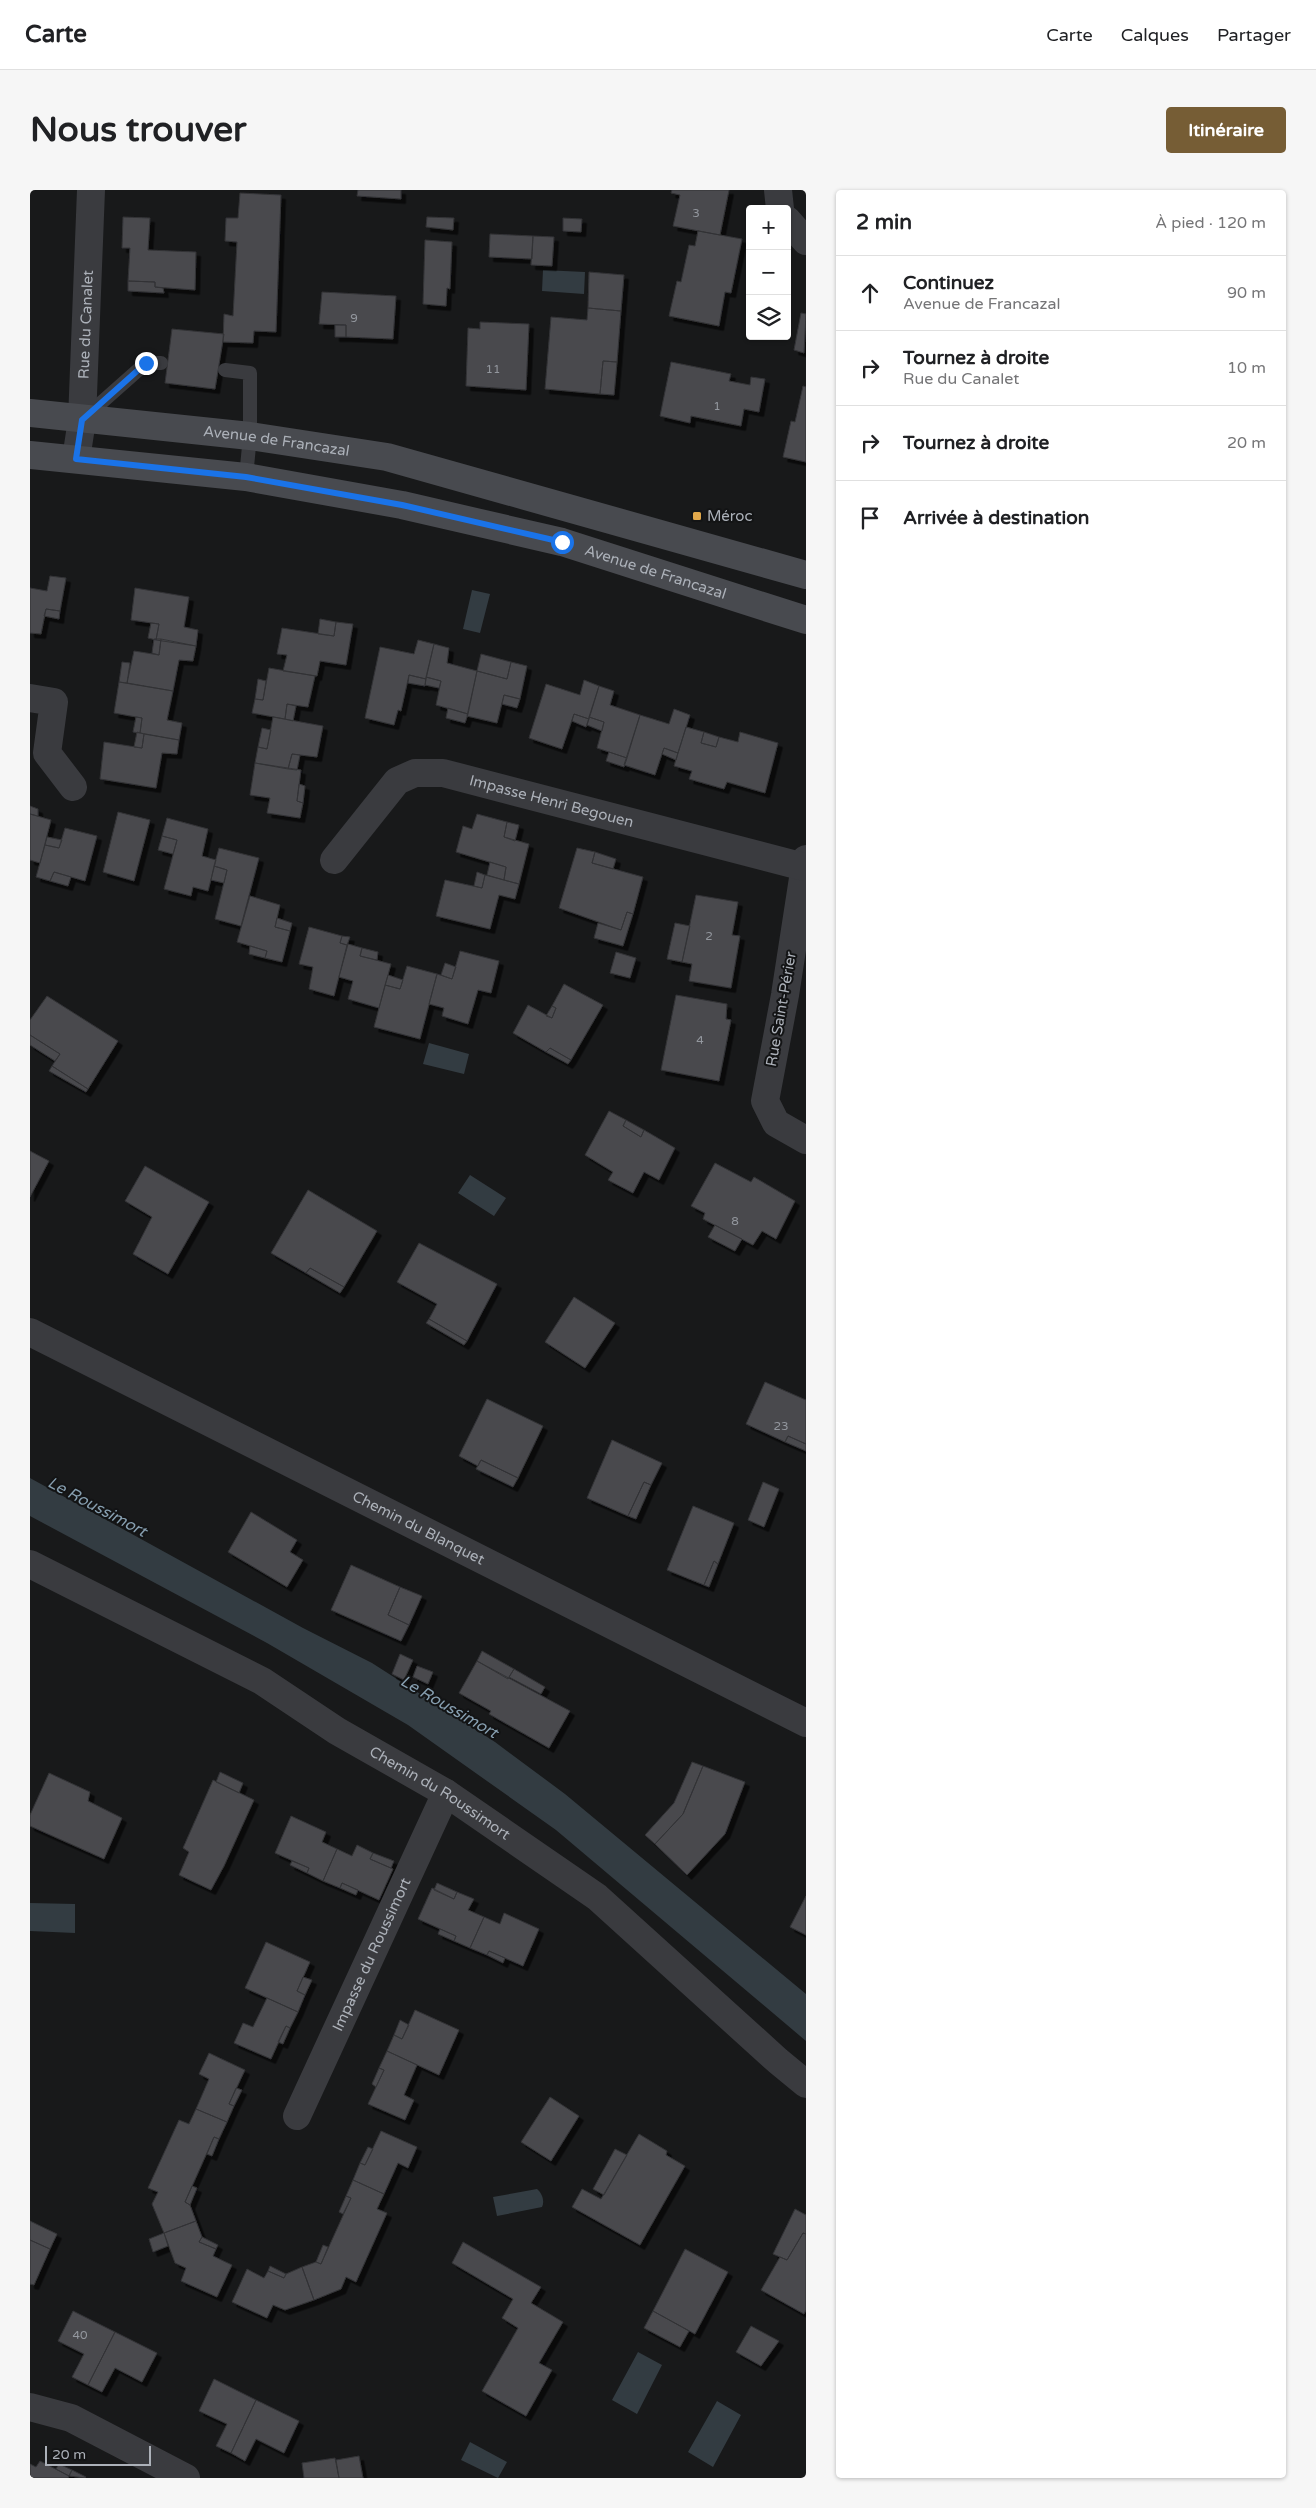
<!DOCTYPE html>
<html lang="fr">
<meta charset="utf-8">
<style>
:root{--surface:#fff;--page:#f6f6f6;--text:#202124;--muted:#757577;--line:#e0e0e0;--accent:#765d35}
body{margin:0;font-family:"Varela Round",sans-serif;background:var(--page);color:var(--text)}
.controls{position:absolute;right:15px;top:15px;display:grid;overflow:hidden;border-radius:5px;box-shadow:0 1px 4px #0004}
.controls button{width:45px;height:45px;display:grid;place-items:center;padding:0;border:0;border-bottom:1px solid var(--line);background:var(--surface);color:var(--text);font:25px sans-serif}
.scale{position:absolute;left:15px;bottom:12px;width:106px;box-sizing:border-box;padding-left:5px;border:2px solid #acb1b9;border-top:0;font-size:14px;line-height:18px;white-space:nowrap;color:#acb1b9;-webkit-text-stroke:4px #131415;paint-order:stroke}
.stop{position:absolute;width:15px;height:15px;margin:-11px;border:4px solid #1a73e8;border-radius:50%;background:#fff}
.stop.end{background:#1a73e8;border-color:#fff;box-shadow:0 1px 5px #0008}
.list{margin:0;padding:0;list-style:none}
h2{display:flex;justify-content:space-between;align-items:center;height:65px;margin:0;padding:0 20px;font-size:21px}
h2 small{font-size:16px;font-weight:400;color:var(--muted)}
.list li{display:grid;grid-template-columns:32px 1fr auto;gap:15px;align-items:center;box-sizing:border-box;height:75px;padding:0 20px;border-top:1px solid var(--line)}
.list b{display:block;font-size:19px;white-space:nowrap}
.list p{margin:0;font-size:16px;white-space:nowrap;color:var(--muted)}
.list em{font-size:16px;font-style:normal;color:var(--muted)}
.icon{flex:none;width:28px;height:28px;fill:none;stroke:currentColor;stroke-width:2;stroke-linecap:round;stroke-linejoin:round}
.map{position:relative;flex:none;width:776px;height:2288px;overflow:hidden;border-radius:5px}
header{display:flex;align-items:center;gap:30px;box-sizing:border-box;height:70px;padding:0 25px;background:var(--surface);border-bottom:1px solid var(--line)}
header strong{font-size:24px}
nav{display:flex;gap:28px;margin-inline-start:auto;font-size:18px}
.intro{display:flex;align-items:center;justify-content:space-between;box-sizing:border-box;height:120px;padding:0 30px}
h1{margin:0;font-size:35px}
.button{padding:12px 22px;border-radius:5px;background:var(--accent);color:#fff;font-size:18px;font-weight:700}
main{display:flex;gap:30px;padding:0 30px}
aside{flex:1;background:var(--surface);border-radius:5px;box-shadow:0 1px 4px #0004}
.map>svg:first-child{display:block}
.water{fill:#333c42}
.building{fill:#48494d;stroke:#333336;filter:url(#shadow)}
.lines{fill:none;stroke-linecap:round;stroke-linejoin:round}
.lane{stroke:#3a3b3f;stroke-width:14}
.street{stroke:#3a3b3f;stroke-width:28}
.secondary{stroke:#484a4f;stroke-width:28}
.route{stroke:#1a73e8;stroke-width:6}
.poi-dot{fill:#e0a74a;stroke:#131415;stroke-width:2}
.labels{text-anchor:middle;dominant-baseline:central;stroke-width:4;stroke-linejoin:round;paint-order:stroke}
.number-label{font-size:12px;fill:#93979e}
.street-label{font-size:15px;fill:#acb1b9;stroke:#131415}
.poi-label{font-size:15px;fill:#acb1b9;stroke:#131415;text-anchor:start}
.water-label{font-size:16px;font-style:italic;fill:#879fb0;stroke:#131415}
</style>
<header>
<strong>Carte</strong>
<nav><a>Carte</a><a>Calques</a><a>Partager</a></nav>
</header>
<div class="intro"><h1>Nous trouver</h1><a class="button">Itinéraire</a></div>
<main>
<div class="map">
<svg width="776" height="2288" viewBox="0 0 776 2288">
<defs>
<filter id="shadow"><feDropShadow dx="4.5" dy="4.5" stdDeviation="0" flood-color="#0009"/></filter>
</defs>
<rect width="100%" height="100%" fill="#18191a"/>
<path class="water" d="M513 80 555 82 554 104 512 101Z
M442 400 460 404 450 443 433 439Z
M399 853 439 864 434 884 393 874Z
M440 985 476 1008 464 1026 428 1003Z
M0 1288 273 1438 342 1473 465 1552 535 1604 776 1804V1851L526 1640 378 1535 237 1453 0 1326Z
M0 1713 45 1714V1743L0 1741Z
M507 1999C512 2003 515 2011 512 2017L467 2026 463 2007Z
M608 2162 632 2175 607 2224 582 2210Z
M687 2211 711 2225 683 2277 658 2262Z
M440 2252 477 2272 468 2288 431 2270Z"/>
<path class="building" d="M328 0H371V9L327 6Z
M642 0H699L690 45 643 36 650 5 641 3Z
M210 3 251 5 246 142 224 141 223 153 193 152 194 124 203 126 207 52 195 51 196 28H208Z
M93 27 120 28 118 60 166 62 165 100 125 97V92L98 91 100 58H92Z
M397 27 424 28 423 40 396 37Z
M533 28 552 29 551 42 533 41Z
M668 41 712 49 701 103 695 102 689 136 639 126 647 91 651 92 659 55 665 56Z
M460 44 503 46 502 69 459 67Z
M503 46 524 47 522 76 501 75Z
M395 50 422 52 420 99 417 98 416 116 393 114Z
M559 82 594 85 591 121 558 118Z
M98 91 125 92V97L133 98 134 103 98 101Z
M292 102 366 106 363 149 316 147V135L289 134Z
M558 118 591 121 587 172 573 171 570 204 515 199 521 127 557 130Z
M771 123 776 124 774 163 764 160Z
M450 132 499 134 496 200 436 196 438 138 450 139Z
M305 135H316V147H305Z
M142 139 194 144 185 199 135 193Z
M573 171 587 172 584 205 570 204Z
M641 172 701 184 699 191 720 195 721 187 735 189 729 222 714 219 711 236 661 226 660 233 630 226Z
M773 196 776 197V272L753 267 761 231 765 232Z
M20 386 36 388 30 421 16 419 11 444 0 443V398L17 401Z
M105 398 159 407 154 437 168 440 166 456 126 450 129 434 101 430Z
M16 419 30 421 29 429 14 426Z
M290 429 306 432 304 446 288 444Z
M306 432 323 434 316 475 290 471 287 486 253 481 257 465 247 464 252 438 304 446Z
M121 433 129 434 126 450 118 448Z
M124 449H131L129 465 122 463Z
M131 449 166 456 163 471 149 470 143 501 97 493 104 461 129 465Z
M388 450 404 454 396 489 379 485 371 521 368 520 364 535 335 528 350 457 384 464Z
M404 454 419 458 417 473 447 481 438 524 406 515 411 491 396 487Z
M451 464 481 472 477 489 447 481Z
M92 472 100 473 97 493 89 492Z
M481 472 497 476 490 509 474 505 467 533 437 526 447 481 477 489Z
M239 478 285 486 278 517 257 514 255 529 222 523 225 509 233 510Z
M379 485 396 489 395 496 378 493Z
M396 487 411 491 409 498 395 495Z
M228 489 236 491 233 510 225 509Z
M554 490 569 496 559 529 544 524 532 559 499 548 516 494 550 505Z
M89 492 143 501 137 530 152 533 149 550 110 543 112 528 84 523Z
M569 496 584 501 580 515 610 525 597 568 567 558 574 532 559 527Z
M474 505 490 509 487 518 472 514Z
M257 514 266 516 263 531 255 529Z
M418 518 438 524 435 533 416 528Z
M644 519 660 525 648 563 634 558 625 585 594 575 610 525 639 534Z
M544 524 559 529 556 537 542 531Z
M106 527 112 528 110 543 103 542Z
M243 527 293 536 287 567 262 564 258 579 225 573 228 557 237 559Z
M559 527 574 532 572 541 557 535Z
M656 537 674 542 671 553 686 557 689 547 708 552 710 542 748 553 735 603 697 592 694 599 659 589 662 581 644 576Z
M232 538 241 540 237 559 228 557Z
M107 542 114 544 112 558 104 557Z
M674 542 689 547 686 557 671 553Z
M114 544 149 550 147 564 132 563 126 598 70 589 74 552 112 558Z
M634 558 648 563 646 570 632 564Z
M579 562 597 568 594 577 576 571Z
M262 564 270 565 267 580 258 579Z
M225 573 271 580 267 611 273 613 270 628 237 623 240 608 220 605Z
M269 594 275 596 273 613 267 611Z
M0 616 8 619V626L0 624Z
M88 622 120 630 104 691 73 682Z
M0 624 21 630 10 673 0 670Z
M447 624 477 632 474 647 499 654 489 694 474 690 476 677 426 662 433 636 442 639Z
M137 628 178 639 172 666 186 670 178 701 163 697 161 706 134 699 147 650 132 646Z
M477 632 489 635 485 651 474 647Z
M35 638 67 646 55 691 24 682 20 691 6 687 15 655 29 658Z
M132 646 147 650 143 664 128 660Z
M17 647 32 650 29 658 15 655Z
M189 658 229 668 211 736 185 729 197 680 184 676Z
M547 658 565 662 562 673 613 687 603 724 597 722 591 740 529 718Z
M565 662 586 669 583 679 562 673Z
M460 672 476 677 474 690 457 685Z
M184 676 197 680 194 693 181 690Z
M24 682 41 687 38 696 20 691Z
M447 682 455 685 452 698 444 696Z
M455 685 489 694 485 709 469 705 460 739 406 726 415 690 452 698Z
M666 705 708 712 702 745 710 746 701 798 659 791 662 774 652 772Z
M220 706 250 715 245 737 260 741 252 772 235 768 237 761 207 752Z
M597 722 603 724 593 756 564 748 568 733 591 740Z
M247 728 262 733 260 741 245 737Z
M645 733 660 736 652 772 637 769Z
M279 737 312 746 310 753 317 755 304 806 279 799 283 777 269 774Z
M312 746 320 747 317 755 310 753Z
M318 754 332 758 330 766 361 774 349 818 318 809 323 791 309 787Z
M220 756 237 761 235 768 219 764Z
M332 758 348 762 347 770 330 766Z
M430 761 469 771 461 803 448 800 438 834 412 826 414 818 399 814 407 784 422 789Z
M586 762 606 768 600 788 580 783Z
M415 773 426 777 422 789 411 785Z
M377 776 407 784 390 849 344 837 355 795 370 799Z
M358 785 373 790 370 799 355 795Z
M534 794 573 815 541 870 520 858 516 862 483 843 498 815 522 828 526 818 522 816Z
M646 805 697 814 696 829 701 830 689 891 631 880Z
M17 806 88 851 58 899 22 876 30 864 0 845V830Z
M522 816 526 818 522 828 516 826Z
M0 845 30 864 25 871 0 855Z
M520 858 541 870 538 874 516 862Z
M22 876 58 899 56 902 19 881Z
M579 921 596 930 593 936 611 947 614 940 645 958 629 990 614 982 603 1003 578 990 583 982 555 965Z
M596 930 614 940 611 947 593 936Z
M0 961 19 971 0 1007Z
M685 973 721 992 724 987 765 1011 746 1049 732 1041 723 1055 673 1029 675 1023 661 1016Z
M115 976 179 1012 138 1084 103 1064 122 1027 95 1011Z
M278 1000 347 1041 314 1097 280 1078 276 1083 241 1063Z
M685 1035 712 1049 705 1061 678 1047Z
M389 1053 467 1094 437 1151 399 1129 407 1114 367 1092Z
M280 1078 314 1097 310 1103 276 1083Z
M544 1107 585 1133 555 1178 515 1152Z
M399 1129 437 1151 434 1155 396 1133Z
M735 1192 776 1210V1254L758 1246 755 1252 716 1234Z
M457 1209 513 1236 488 1288 451 1270 448 1276 429 1266Z
M758 1246 776 1254V1261L755 1252Z
M582 1250 632 1273 621 1295 614 1292 598 1326 557 1308Z
M451 1270 488 1288 483 1297 446 1279Z
M614 1292 621 1295 606 1329 598 1326Z
M733 1292 749 1299 734 1337 718 1330Z
M663 1316 704 1333 688 1374 684 1371 674 1395 637 1380Z
M221 1322 267 1350 260 1362 273 1370 257 1397 198 1362Z
M684 1371 688 1374 679 1397 674 1395Z
M321 1375 370 1397 358 1425 379 1435 371 1451 301 1420Z
M370 1397 392 1406 379 1435 358 1425Z
M452 1461 484 1479 478 1489 447 1471Z
M370 1464 383 1470 374 1490 362 1484Z
M447 1471 540 1521 519 1558 459 1524 461 1521 429 1503Z
M387 1476 403 1482 398 1494 383 1487Z
M484 1479 515 1497 511 1504 479 1487Z
M662 1572 673 1576 653 1624 625 1654 615 1645 644 1613Z
M673 1576 715 1592 695 1644 657 1685 625 1654 653 1624Z
M190 1582 213 1593 209 1603 186 1592Z
M19 1583 60 1602 58 1611 92 1628 74 1669 0 1636V1625Z
M183 1590 224 1610 194 1676 181 1700 149 1685 159 1662 153 1658Z
M261 1626 296 1642 292 1652 307 1659 293 1691 277 1683 279 1678 245 1663Z
M327 1655 343 1663 340 1669 363 1679 349 1710 312 1693 310 1698 293 1691 307 1659 322 1666Z
M343 1663 364 1671 361 1678 340 1669Z
M262 1671 279 1678 277 1683 260 1675Z
M312 1693 328 1700 326 1705 310 1698Z
M407 1693 427 1702 424 1709 404 1700Z
M402 1698 424 1709 427 1702 444 1709 438 1720 454 1727 440 1758 424 1751 426 1746 388 1729Z
M776 1706V1745L760 1737Z
M474 1723 509 1739 493 1776 459 1761 457 1765 440 1758 454 1727 470 1734Z
M410 1739 426 1746 424 1751 408 1744Z
M236 1752 280 1772 267 1801 275 1805 268 1822 215 1798Z
M459 1761 475 1768 473 1773 457 1765Z
M273 1787 282 1790 275 1805 267 1801Z
M237 1808 268 1822 260 1838 256 1836 241 1869 204 1853 213 1833 223 1837Z
M385 1820 429 1840 409 1885 357 1861 364 1845 372 1849Z
M370 1830 379 1835 372 1849 364 1845Z
M256 1836 260 1838 253 1854 248 1852Z
M357 1861 387 1875 374 1905 384 1910 375 1930 338 1914 354 1880 349 1878Z
M179 1863 215 1880 199 1914 204 1916 197 1932 166 1919 179 1889 169 1884Z
M349 1878 354 1880 346 1897 342 1894Z
M206 1898 212 1900 204 1916 199 1914Z
M520 1907 549 1926 521 1971 491 1952Z
M166 1919 197 1932 189 1949 184 1947 155 2012 160 2015 166 2031 134 2043 122 2014 128 2002 118 1998 149 1930 159 1934Z
M351 1941 387 1957 378 1978 368 1973 354 2004 323 1990 330 1973 335 1975Z
M609 1944 637 1961 636 1965 655 1976 610 2055 542 2017 552 1999 571 2009Z
M184 1947 189 1949 182 1966 177 1964Z
M338 1957 343 1959 335 1975 330 1973Z
M585 1959 597 1965 574 2005 563 1999Z
M323 1990 354 2004 347 2019 357 2023 326 2092 316 2087 311 2099 284 2110 272 2077 286 2072 291 2074 321 2008 316 2006Z
M162 1996 167 1998 160 2015 155 2012Z
M316 2006 321 2008 313 2024 309 2022Z
M765 2019 776 2025V2044L773 2043 757 2070 743 2064Z
M0 2031 27 2044 20 2059 0 2050Z
M166 2031 172 2047 169 2052 186 2059 183 2066 202 2075 187 2107 151 2091 156 2078 145 2073 134 2043Z
M134 2043 138 2056 123 2062 119 2049Z
M773 2043 776 2044V2120L774 2124 731 2100 750 2067 757 2070Z
M172 2047 188 2055 186 2059 169 2052Z
M0 2050 20 2059 4 2095 0 2094Z
M433 2052 511 2097 501 2113 533 2132 509 2173 522 2180 496 2226 452 2201 488 2138 472 2128 483 2109 422 2073Z
M293 2055 298 2057 291 2074 286 2072Z
M655 2059 698 2082 665 2144 623 2121Z
M240 2076 256 2084 254 2088 238 2081Z
M272 2077 284 2110 255 2120 243 2115 237 2128 202 2112 217 2079 234 2088 238 2081 254 2088 256 2084Z
M43 2121 85 2142 58 2195 42 2187 54 2164 28 2151Z
M623 2121 659 2141 650 2157 614 2138Z
M721 2136 749 2151 731 2176 706 2162Z
M85 2142 127 2163 112 2192 85 2178 72 2202 58 2195Z
M184 2189 226 2210 201 2263 186 2256 197 2234 169 2221Z
M226 2210 269 2231 254 2263 226 2249 215 2271 201 2263Z
M329 2266 333 2288H309L306 2270Z
M305 2268 309 2288H274L272 2273Z
M10 2271 39 2286 38 2288H0V2274L6 2277Z
M29 2274 42 2280 39 2286 26 2279Z
M42 2280 56 2287 55 2288 39 2286Z"/>
<g class="lines">
<path class="lane" d="M195 180 220 183V246L216 287
M54 228 116 173H131"/>
<g class="street">
<path d="M748 0 750 19"/>
<path d="M757 30 776 51"/>
<path id="s1" d="M46 269 52 230 61 0"/>
<path d="M0 508 24 512 17 563 43 597"/>
<path d="M776 669 755 805 735 911 746 933 776 950"/>
<path id="s2" d="M304 670 367 591 385 583H413L774 677"/>
<path id="s3" d="M0 1142 776 1533"/>
<path id="s4" d="M0 1374 232 1491 307 1541 416 1603 567 1707 748 1871 776 1894"/>
<path id="s5" d="M267 1926 416 1603"/>
<path d="M0 2217 41 2228 156 2288"/>
</g>
<g class="secondary">
<path id="s6" d="M0 223 220 246 357 267 776 385"/>
<path id="s7" d="M0 265 216 287 372 315 532 352 776 430"/>
</g>
</g>
<g class="lines">
<path class="route" d="M116 173 52 230 46 269 216 287 372 315 532 352"/>
</g>
<rect class="poi-dot" x="662" y="321" width="10" height="10" rx="2.5"/>
<g class="labels">
<g class="number-label">
<text x="666" y="23">3</text>
<text x="324" y="128">9</text>
<text x="463" y="179">11</text>
<text x="687" y="216">1</text>
<text x="679" y="746">2</text>
<text x="670" y="850">4</text>
<text x="705" y="1031">8</text>
<text x="751" y="1236">23</text>
<text x="50" y="2145">40</text>
</g>
<g class="street-label">
<text stroke="none"><textPath href="#s1" startOffset="135">Rue du Canalet</textPath></text>
<text stroke="none"><textPath href="#s6" startOffset="248">Avenue de Francazal</textPath></text>
<text stroke="none"><textPath href="#s7" startOffset="638">Avenue de Francazal</textPath></text>
<text stroke="none"><textPath href="#s2" startOffset="261">Impasse Henri Begouen</textPath></text>
<text transform="translate(751 819) rotate(-80)">Rue Saint-Périer</text>
<text stroke="none"><textPath href="#s3" startOffset="435">Chemin du Blanquet</textPath></text>
<text stroke="none"><textPath href="#s4" startOffset="470">Chemin du Roussimort</textPath></text>
<text stroke="none"><textPath href="#s5" startOffset="178">Impasse du Roussimort</textPath></text>
</g>
<g class="poi-label">
<text x="677" y="326">Méroc</text>
</g>
<g class="water-label">
<text transform="translate(67 1317) rotate(28)">Le Roussimort</text>
<text transform="translate(419 1517) rotate(30)">Le Roussimort</text>
</g>
</g>
</svg>
<div class="controls">
<button>+</button>
<button>−</button>
<button><svg class="icon" aria-label="layers" viewBox="0 0 24 24"><path d="M12 4l9 5-9 5-9-5zM3 14l9 5 9-5"/></svg></button>
</div>
<div class="scale">20 m</div>
<div class="stop" style="left:532px;top:352px"></div>
<div class="stop end" style="left:116px;top:173px"></div>
</div>
<aside>
<h2>2 min<small>À pied · 120 m</small></h2>
<ul class="list">
<li><svg class="icon" aria-label="ahead" viewBox="0 0 24 24"><path d="M12 20V5M6 11l6-6 6 6"/></svg><div><b>Continuez</b><p>Avenue de Francazal</p></div><em>90 m</em></li>
<li><svg class="icon" aria-label="right" viewBox="0 0 24 24"><path d="M7 20v-9h11M14 6l5 5-5 5"/></svg><div><b>Tournez à droite</b><p>Rue du Canalet</p></div><em>10 m</em></li>
<li><svg class="icon" aria-label="right" viewBox="0 0 24 24"><path d="M7 20v-9h11M14 6l5 5-5 5"/></svg><div><b>Tournez à droite</b></div><em>20 m</em></li>
<li><svg class="icon" aria-label="arrive" viewBox="0 0 24 24"><path d="M6 21V4h12l-3 4 3 4H6"/></svg><div><b>Arrivée à destination</b></div></li>
</ul>
</aside>
</main>
